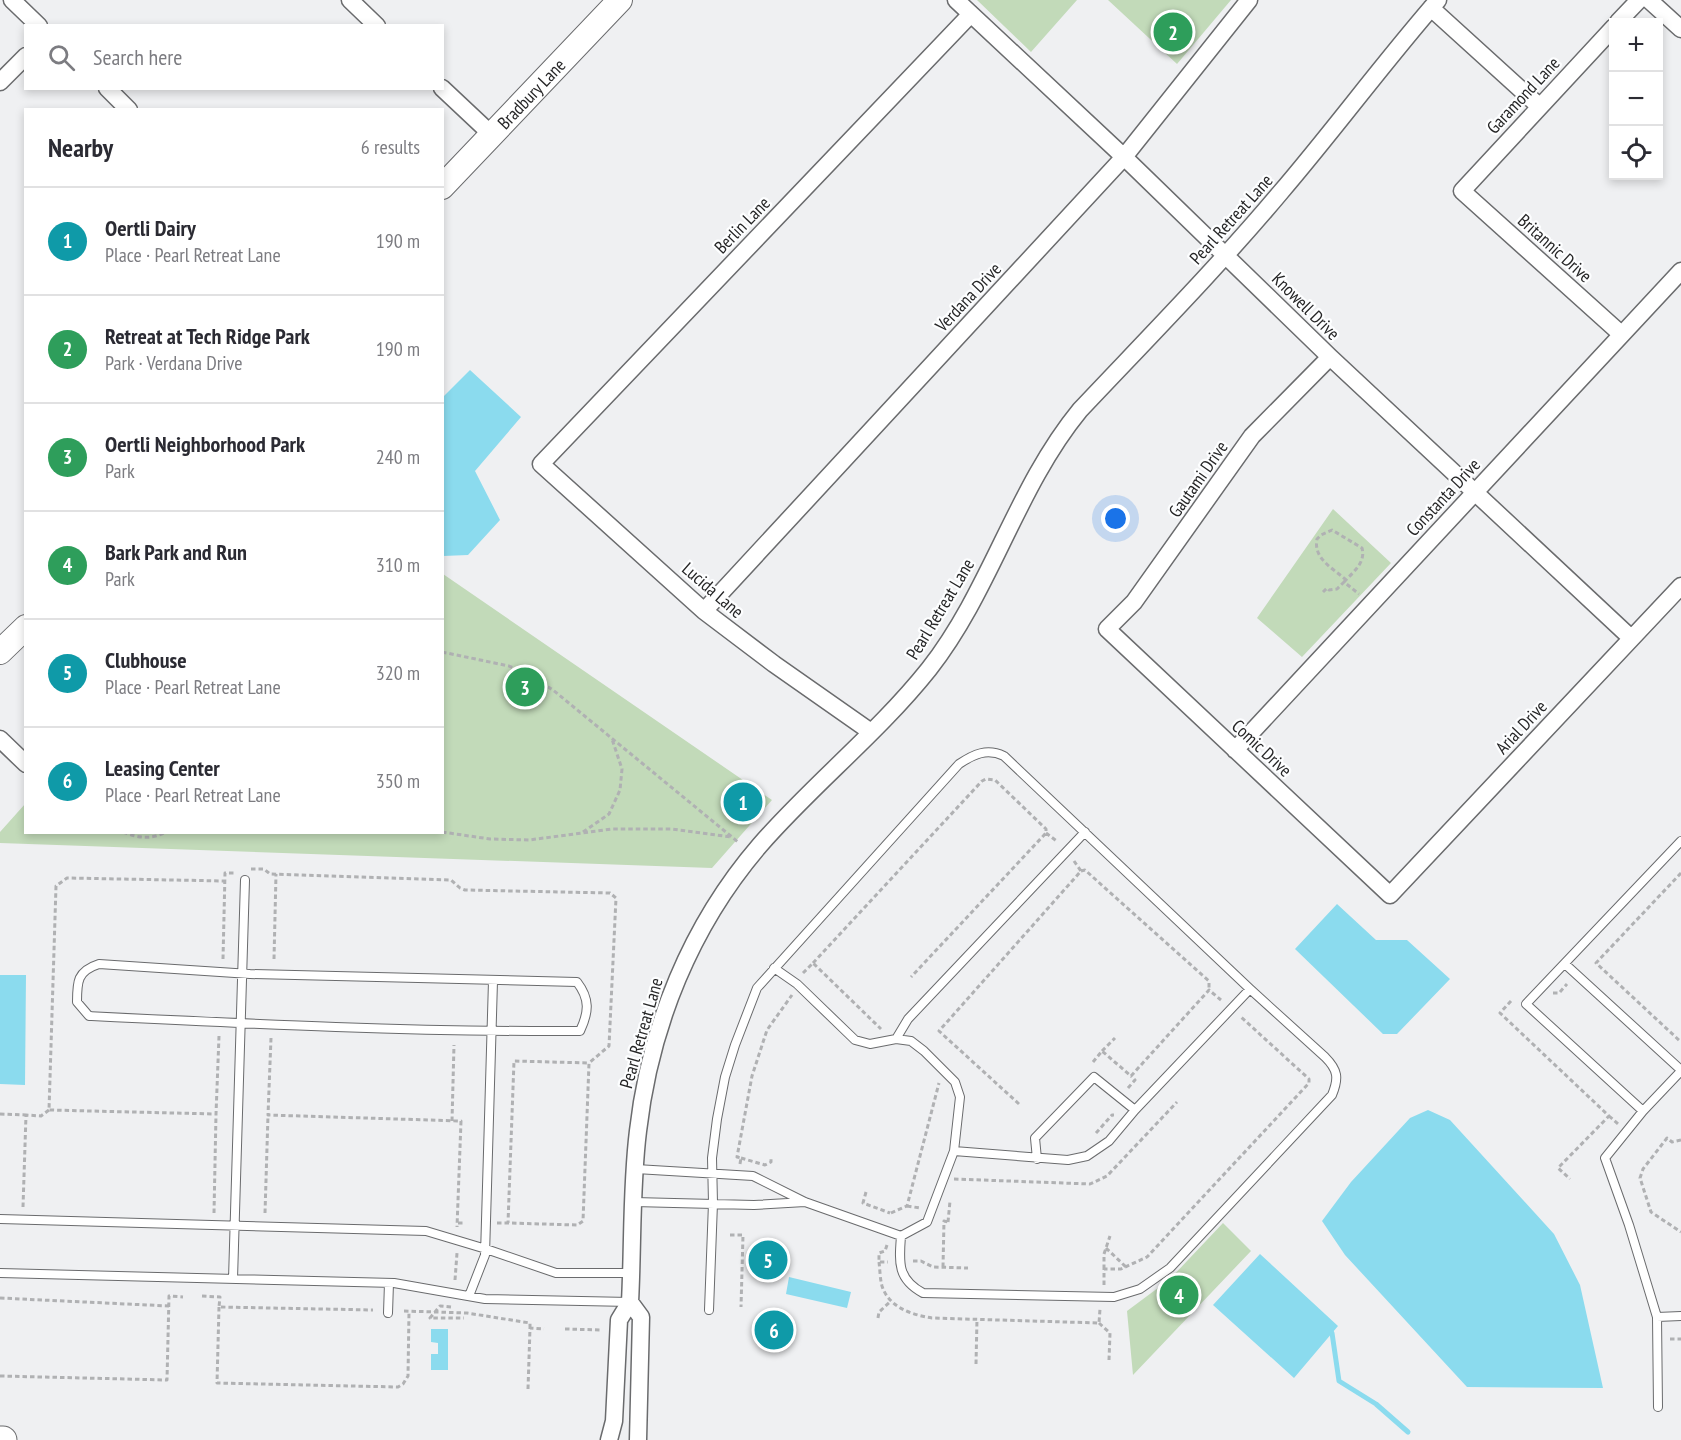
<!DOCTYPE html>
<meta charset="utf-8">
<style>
:root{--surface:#fff;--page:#f2f2f3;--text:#2b2b33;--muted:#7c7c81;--line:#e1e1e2;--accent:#236350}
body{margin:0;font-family:"PT Sans Narrow",sans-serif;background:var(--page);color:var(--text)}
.controls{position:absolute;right:18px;top:18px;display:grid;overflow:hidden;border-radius:0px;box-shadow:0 3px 9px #0003}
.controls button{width:54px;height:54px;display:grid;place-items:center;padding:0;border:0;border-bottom:2px solid var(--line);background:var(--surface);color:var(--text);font:30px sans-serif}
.you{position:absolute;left:1116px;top:519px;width:21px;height:21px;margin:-15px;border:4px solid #fff;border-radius:50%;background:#1a73e8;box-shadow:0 0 0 9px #1a73e833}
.badge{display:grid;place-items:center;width:39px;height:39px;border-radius:50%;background:var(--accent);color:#fff;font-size:20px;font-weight:700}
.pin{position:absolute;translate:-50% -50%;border:3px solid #fff;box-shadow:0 2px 6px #0006}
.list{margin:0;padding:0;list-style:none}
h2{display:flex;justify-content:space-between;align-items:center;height:78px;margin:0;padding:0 24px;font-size:26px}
h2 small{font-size:20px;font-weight:400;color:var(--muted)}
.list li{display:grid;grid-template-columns:39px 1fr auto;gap:18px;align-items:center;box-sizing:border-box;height:108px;padding:0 24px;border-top:2px solid var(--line)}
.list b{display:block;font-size:22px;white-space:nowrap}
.list p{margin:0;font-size:20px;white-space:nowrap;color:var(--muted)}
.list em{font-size:20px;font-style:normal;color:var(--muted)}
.icon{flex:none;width:33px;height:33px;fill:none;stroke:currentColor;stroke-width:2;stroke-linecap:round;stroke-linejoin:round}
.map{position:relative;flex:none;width:1681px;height:1440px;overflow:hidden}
.search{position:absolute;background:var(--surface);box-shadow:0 3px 9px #0003;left:24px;top:24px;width:420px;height:66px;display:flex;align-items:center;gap:15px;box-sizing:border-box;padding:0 21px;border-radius:0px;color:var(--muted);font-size:22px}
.panel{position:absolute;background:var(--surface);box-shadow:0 3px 9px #0003;left:24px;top:108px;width:420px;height:726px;border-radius:0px}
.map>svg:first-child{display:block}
.green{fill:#c2dab9}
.water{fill:#8bdbee}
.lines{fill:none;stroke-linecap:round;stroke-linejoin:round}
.stream{stroke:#8bdbee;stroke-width:5}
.lane-casing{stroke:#6a6b6d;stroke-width:10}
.street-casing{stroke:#6a6b6d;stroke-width:19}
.secondary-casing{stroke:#6a6b6d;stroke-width:26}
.primary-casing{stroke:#6a6b6d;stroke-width:29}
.path{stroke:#b0b1b3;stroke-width:3;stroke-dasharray:4.5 3;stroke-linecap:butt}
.lane{stroke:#fff;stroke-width:8}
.street{stroke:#fff;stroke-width:16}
.secondary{stroke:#fff;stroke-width:24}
.primary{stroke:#fff;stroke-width:27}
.labels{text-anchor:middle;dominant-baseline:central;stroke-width:4.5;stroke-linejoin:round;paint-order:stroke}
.street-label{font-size:18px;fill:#262627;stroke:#fdfeff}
</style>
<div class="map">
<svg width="1681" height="1440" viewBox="0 0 1681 1440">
<rect width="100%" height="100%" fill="#eff0f2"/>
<path class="green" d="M977 0H1077L1031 52Z
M1108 0H1231L1177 64Z
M1333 509 1391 563 1302 657 1257 618Z
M443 574 772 800 712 868 0 843V832L25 804 26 832H442Z
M1223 1223 1251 1251 1133 1375 1127 1311 1170 1279Z"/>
<path class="water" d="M470 370 521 417 475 471 500 520 468 555 443 556V397Z
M1337 904 1376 940H1407L1450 979 1397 1034H1383L1295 949Z
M0 975H26L25 1085 0 1084Z
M1428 1110 1450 1120 1554 1234 1580 1285 1603 1388 1467 1387 1345 1255 1322 1221 1351 1182 1410 1118Z
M1260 1254 1338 1326 1294 1378 1213 1305Z
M789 1277 851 1292 847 1308 786 1294Z
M431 1329H448V1370H431V1354H438V1343L431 1342Z"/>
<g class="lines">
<path class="stream" d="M1332 1333 1339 1381 1376 1404 1408 1432"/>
<defs>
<path id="lane" d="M99 964 250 974 577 982C590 999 589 1012 580 1031 416 1032 253 1024 89 1016L77 1002C77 982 77 971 99 964Z
M1565 964 1681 1070
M896 1039 908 1019 1085 832
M1681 1071 1643 1111 1605 1158 1629 1225 1657 1317 1681 1316
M1643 1111 1526 1004 1681 841
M954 1151 1068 1160 1087 1156 1109 1141 1135 1110 1250 989
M1037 1159 1035 1138 1094 1077 1135 1110
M636 1169 753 1176 805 1202 901 1236 927 1222 954 1151 960 1097 955 1082 924 1051 911 1041 896 1039 870 1044 855 1040 797 984 774 968
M634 1202 754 1205 805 1202
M0 1219 426 1231 486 1249 556 1273H631
M0 1273 394 1283 485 1299 630 1302
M233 1279 245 880
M469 1296 485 1255 493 981
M709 1310 713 1203 712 1158 717 1119 725 1077 735 1045 757 988 959 764C974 754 987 748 1004 756L1250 989 1325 1057C1338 1070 1339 1078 1332 1095L1170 1268 1140 1289 1114 1297 923 1293C897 1279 899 1262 901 1236
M388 1313 389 1283
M1657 1317 1658 1407"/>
<path id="street" d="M12 0 39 26
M350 0 377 26
M956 0 1124 157 1330 357 1631 638
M1649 0 1681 29
M1431 8 1539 106
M1618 22 1639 0
M1614 27 1462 191 1621 334
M0 82 26 56
M107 88 129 110
M442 88 491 134
M1330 357 1252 436 1134 602 1107 629 1390 895 1681 586
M704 611 1124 157 1249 0
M871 732 774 664 704 611 541 464 971 14
M0 739 26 764
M1235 750 1681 271
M630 1302 641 1317 638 1440
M609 1440 614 1421 619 1320 630 1302C633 1245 631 1187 638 1131 650 1026 691 925 760 845 813 784 878 733 929 669 991 590 1016 488 1080 410 1147 339 1217 268 1280 193 1334 130 1383 63 1438 0"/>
<g id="secondary">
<path id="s1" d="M442 187 620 0"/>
<path d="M0 652 26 627"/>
</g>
<path id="primary" d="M0 1440H3"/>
</defs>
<use href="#lane" class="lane-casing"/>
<use href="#street" class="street-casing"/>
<use href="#secondary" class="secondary-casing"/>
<use href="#primary" class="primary-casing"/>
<path class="path" d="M1344 582C1353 572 1366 563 1362 548L1332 530 1321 535 1317 539C1313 559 1333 568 1346 580
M1323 592 1327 588 1329 590 1337 589 1344 582 1359 594
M442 652 509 666 529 675 553 690 738 842
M123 832C138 838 151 840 166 832
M442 832 490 839 529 840 612 829H672L731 837
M583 832 609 814 620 790 622 769 612 739
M1046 833 1058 842
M251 869H264L270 874 451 880 460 888 465 890 610 893 616 898 609 1046 589 1063
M1081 871 1085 870 1209 981V990
M1681 873 1596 963 1681 1042
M223 959 225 873H234
M274 959 276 874
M813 963 982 781 986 779 995 780 1046 829V833L911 977
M803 973 813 963 881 1029
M1553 993H1559L1567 984
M1511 1001 1500 1013 1609 1116 1558 1168 1570 1179
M219 1036 216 1114 49 1110 56 886 67 878 225 881
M271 1038 268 1115 461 1121 457 1227
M1102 1051 1115 1038
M1093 1062 1102 1051 1131 1076 1209 990 1221 1000
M1128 1088 1135 1080 1131 1076
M1019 1104 939 1031 1081 871 1074 861
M0 1114 26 1115
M1609 1116 1618 1124
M452 1121 454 1045
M1096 1133 1112 1115H1114
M1681 1140 1672 1142 1667 1138 1643 1169 1640 1178 1651 1212 1681 1232
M741 1158 765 1165 771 1162V1159
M740 1164 741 1158 737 1157 752 1076 767 1030 792 995
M954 1179 1090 1184 1107 1176 1177 1102
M866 1192 863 1203 890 1213
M907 1206 920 1208
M23 1207 26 1115 41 1116 49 1110
M214 1213 216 1114
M265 1213 268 1115
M891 1213 907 1206 939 1083
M948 1222 950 1201
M458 1223H465
M497 1223H508L577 1225 583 1221 589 1063 514 1061 508 1223
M730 1235H743L741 1307
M887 1245 885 1251 879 1253V1262H888
M1106 1248 1126 1267
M913 1261H921L933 1267 968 1268
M879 1262C880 1270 880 1279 882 1286 889 1308 913 1315 932 1318L1099 1323 1100 1309
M943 1267 944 1221 948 1222
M1104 1269V1254L1110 1236
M455 1280 457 1253
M1104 1285V1269H1121L1147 1257 1309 1083V1079L1241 1017
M202 1296 220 1297 219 1307 373 1310
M0 1298 169 1306
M219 1307 217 1383 398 1387 403 1384 408 1376 409 1312
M451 1307 440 1306 430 1318H464
M404 1311 467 1313 530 1323V1328
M878 1318 879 1312 891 1301
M1099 1323 1110 1333 1109 1360
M565 1329 602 1330
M1670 1339H1681
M976 1364 977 1319
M0 1376 167 1380 169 1296 183 1297
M528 1389 530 1328 544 1329"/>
<use href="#lane" class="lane"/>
<use href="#street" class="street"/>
<use href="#secondary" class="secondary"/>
<use href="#primary" class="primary"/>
</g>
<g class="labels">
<g class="street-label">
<text stroke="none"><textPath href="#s1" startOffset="129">Bradbury Lane</textPath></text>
<text transform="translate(1523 95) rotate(-47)">Garamond Lane</text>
<text transform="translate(1231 219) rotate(-48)">Pearl Retreat Lane</text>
<text transform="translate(742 225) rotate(-46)">Berlin Lane</text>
<text transform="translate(1555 248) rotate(42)">Britannic Drive</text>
<text transform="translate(968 297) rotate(-47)">Verdana Drive</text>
<text transform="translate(1306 306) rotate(45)">Knowell Drive</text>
<text transform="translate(1198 479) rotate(-55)">Gautami Drive</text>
<text transform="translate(1443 497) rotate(-47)">Constanta Drive</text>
<text transform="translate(713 590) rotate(41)">Lucida Lane</text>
<text transform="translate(940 609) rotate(-59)">Pearl Retreat Lane</text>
<text transform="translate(1521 727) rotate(-47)">Arial Drive</text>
<text transform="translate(1262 748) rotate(43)">Comic Drive</text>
<text transform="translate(641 1033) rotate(-74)">Pearl Retreat Lane</text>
</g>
</g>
</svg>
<div class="controls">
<button>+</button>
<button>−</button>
<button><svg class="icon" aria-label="locate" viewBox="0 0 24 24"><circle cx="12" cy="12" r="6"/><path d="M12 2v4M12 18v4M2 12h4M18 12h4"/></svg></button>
</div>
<div class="you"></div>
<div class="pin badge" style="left:743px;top:802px;background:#0f9aa8">1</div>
<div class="pin badge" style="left:1173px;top:32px;background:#2e9e5b">2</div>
<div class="pin badge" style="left:525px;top:687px;background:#2e9e5b">3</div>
<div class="pin badge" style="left:1179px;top:1295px;background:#2e9e5b">4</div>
<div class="pin badge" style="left:768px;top:1260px;background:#0f9aa8">5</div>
<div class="pin badge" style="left:774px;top:1330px;background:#0f9aa8">6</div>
<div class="search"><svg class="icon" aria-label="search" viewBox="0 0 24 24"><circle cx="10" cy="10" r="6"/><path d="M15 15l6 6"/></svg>Search here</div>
<section class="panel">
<h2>Nearby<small>6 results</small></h2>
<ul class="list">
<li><span class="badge" style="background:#0f9aa8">1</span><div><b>Oertli Dairy</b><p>Place · Pearl Retreat Lane</p></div><em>190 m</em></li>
<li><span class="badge" style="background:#2e9e5b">2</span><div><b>Retreat at Tech Ridge Park</b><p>Park · Verdana Drive</p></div><em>190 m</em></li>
<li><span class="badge" style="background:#2e9e5b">3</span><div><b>Oertli Neighborhood Park</b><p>Park</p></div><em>240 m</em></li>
<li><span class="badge" style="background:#2e9e5b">4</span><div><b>Bark Park and Run</b><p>Park</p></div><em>310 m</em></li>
<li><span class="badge" style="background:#0f9aa8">5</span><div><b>Clubhouse</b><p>Place · Pearl Retreat Lane</p></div><em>320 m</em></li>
<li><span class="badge" style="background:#0f9aa8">6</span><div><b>Leasing Center</b><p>Place · Pearl Retreat Lane</p></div><em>350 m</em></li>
</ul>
</section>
</div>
